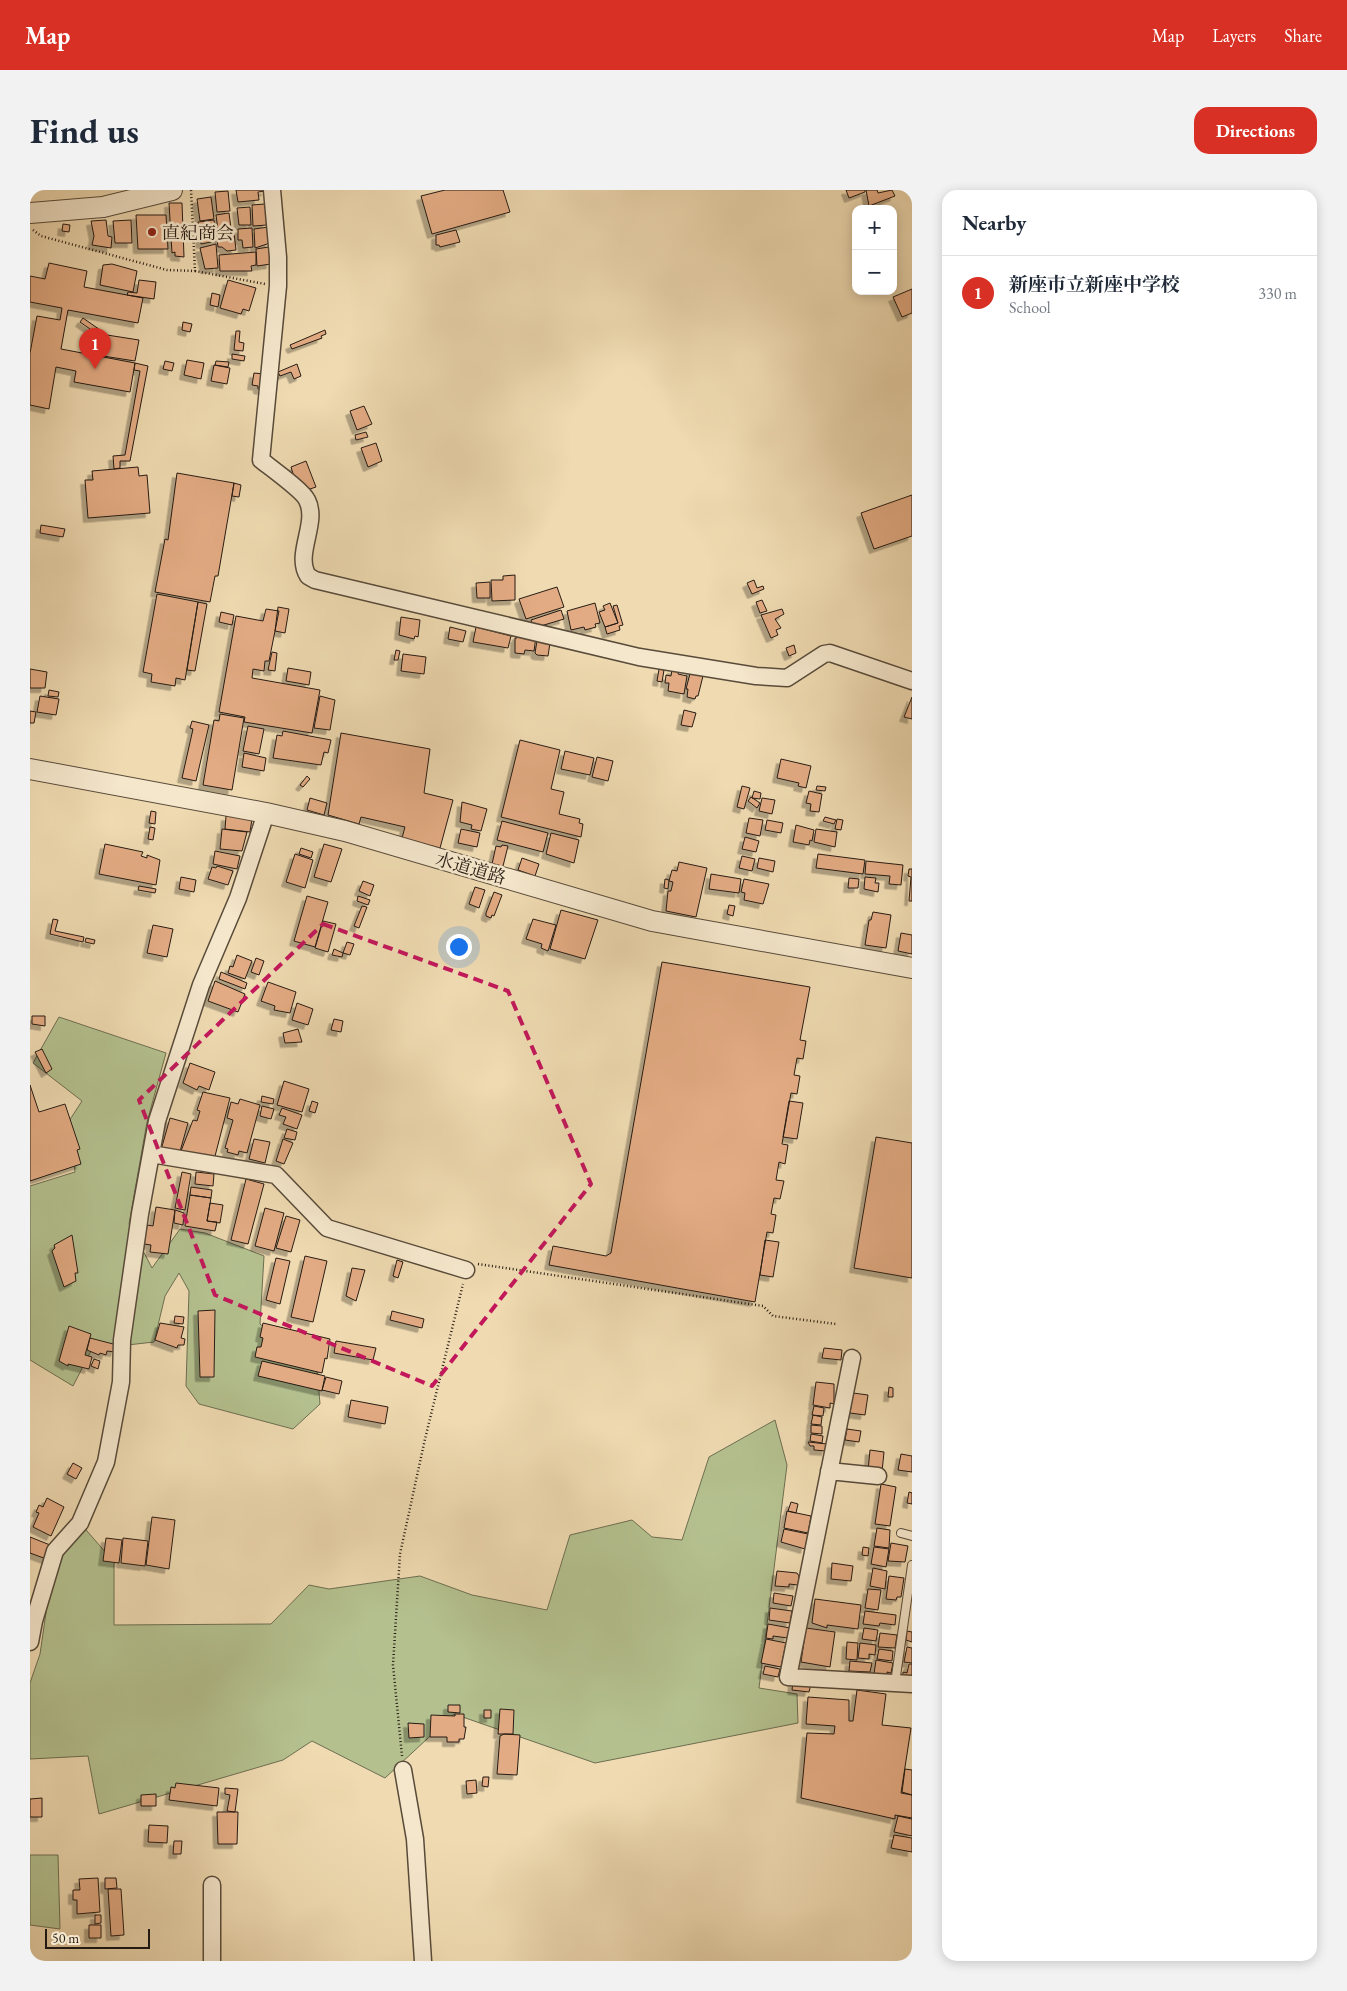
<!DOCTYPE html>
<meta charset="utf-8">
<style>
:root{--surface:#fff;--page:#f2f2f3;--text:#1f2937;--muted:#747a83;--line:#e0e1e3;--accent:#d93025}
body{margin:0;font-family:"EB Garamond","Noto Serif JP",serif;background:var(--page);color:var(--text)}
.controls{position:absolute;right:15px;top:15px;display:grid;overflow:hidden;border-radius:10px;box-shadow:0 2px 12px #0003}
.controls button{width:45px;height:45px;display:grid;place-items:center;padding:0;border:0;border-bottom:1px solid var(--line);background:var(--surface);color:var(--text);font:25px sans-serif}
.scale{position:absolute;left:15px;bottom:12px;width:105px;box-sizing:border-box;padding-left:5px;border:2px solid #261b13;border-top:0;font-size:14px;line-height:18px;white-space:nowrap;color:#261b13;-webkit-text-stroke:4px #f5e7cc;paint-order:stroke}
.you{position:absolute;left:428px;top:756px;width:18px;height:18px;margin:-12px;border:4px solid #fff;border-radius:50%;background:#1a73e8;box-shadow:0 0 0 8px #1a73e833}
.badge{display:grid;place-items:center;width:32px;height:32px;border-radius:50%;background:var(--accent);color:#fff;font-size:16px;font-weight:700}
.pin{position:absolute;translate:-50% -41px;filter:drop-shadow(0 1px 2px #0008)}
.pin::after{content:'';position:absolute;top:26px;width:18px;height:15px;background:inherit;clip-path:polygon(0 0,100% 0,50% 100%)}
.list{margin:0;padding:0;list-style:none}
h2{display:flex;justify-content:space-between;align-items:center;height:65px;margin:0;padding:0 20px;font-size:21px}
h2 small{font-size:16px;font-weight:400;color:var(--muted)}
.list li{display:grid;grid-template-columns:32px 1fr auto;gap:15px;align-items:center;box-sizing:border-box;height:75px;padding:0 20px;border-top:1px solid var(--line)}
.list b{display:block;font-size:19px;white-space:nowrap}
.list p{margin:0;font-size:16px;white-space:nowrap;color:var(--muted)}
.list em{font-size:16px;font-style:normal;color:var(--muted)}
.map{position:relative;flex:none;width:882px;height:1771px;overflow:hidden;border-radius:15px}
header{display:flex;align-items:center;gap:30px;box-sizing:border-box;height:70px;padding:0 25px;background:var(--accent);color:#fff}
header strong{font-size:24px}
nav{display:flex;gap:28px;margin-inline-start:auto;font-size:18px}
.intro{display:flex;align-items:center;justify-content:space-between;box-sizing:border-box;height:120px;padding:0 30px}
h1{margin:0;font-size:35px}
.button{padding:12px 22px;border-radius:15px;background:var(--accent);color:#fff;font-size:18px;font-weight:700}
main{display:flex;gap:30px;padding:0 30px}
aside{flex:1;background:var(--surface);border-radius:15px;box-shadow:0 2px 12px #0003}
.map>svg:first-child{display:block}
.green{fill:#b4c18f;stroke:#6d6e51}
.building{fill:#e3ab83;stroke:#261b13;filter:url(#shadow)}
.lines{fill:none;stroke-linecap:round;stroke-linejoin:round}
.service-casing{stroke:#584b3a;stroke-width:10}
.minor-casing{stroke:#584b3a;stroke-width:19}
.tertiary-casing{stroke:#584b3a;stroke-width:22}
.path{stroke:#261b13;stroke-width:2.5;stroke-dasharray:1 2.5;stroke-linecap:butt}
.service{stroke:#f5e7cc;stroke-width:8}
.minor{stroke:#f5e7cc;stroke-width:16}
.tertiary{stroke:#f5e7cc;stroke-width:20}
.marked{fill:none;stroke:#c2185b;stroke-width:4;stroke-dasharray:10 6;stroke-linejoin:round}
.poi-dot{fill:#8f2418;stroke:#f5e7cc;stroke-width:2}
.labels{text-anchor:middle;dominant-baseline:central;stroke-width:5;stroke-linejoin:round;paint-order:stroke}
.poi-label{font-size:18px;fill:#261b13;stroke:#f5e7cc;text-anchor:start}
.street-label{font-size:18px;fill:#261b13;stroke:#f5e7cc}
</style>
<header>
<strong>Map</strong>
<nav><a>Map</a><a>Layers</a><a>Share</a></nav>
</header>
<div class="intro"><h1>Find us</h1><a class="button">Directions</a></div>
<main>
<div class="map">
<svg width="882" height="1771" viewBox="0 0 882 1771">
<defs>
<filter id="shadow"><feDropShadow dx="-4.5" dy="4.5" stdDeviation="0" flood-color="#0004"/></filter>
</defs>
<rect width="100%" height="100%" fill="#efdab1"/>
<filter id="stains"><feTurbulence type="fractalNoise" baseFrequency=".004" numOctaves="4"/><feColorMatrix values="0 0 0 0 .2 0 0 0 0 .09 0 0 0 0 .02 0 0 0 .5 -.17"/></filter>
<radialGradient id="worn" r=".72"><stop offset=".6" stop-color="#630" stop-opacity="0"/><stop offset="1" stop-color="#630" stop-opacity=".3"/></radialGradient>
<path class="green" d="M29 827 136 863 117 932 99 1034 122 1078 150 1039 175 1043 234 1066 230 1134 287 1180 290 1214 263 1239 169 1214 156 1196 159 1101 149 1083 135 1106 124 1152 62 1159 43 1196 0 1170V996L45 982 39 931 52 911 3 873Z
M745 1230 757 1275 729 1498 767 1504 768 1533 565 1573 424 1524 355 1588 282 1551 253 1570 69 1624 58 1566 0 1569V1493L10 1464 25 1361 50 1333 84 1372V1435L241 1434 279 1395 299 1399 390 1386 442 1405 517 1420 540 1345 602 1330 622 1347 652 1350 679 1267Z
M0 1665H28L30 1739 0 1735Z"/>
<path class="building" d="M206 0H236V1L228 2 229 10 208 12Z
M415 0H473L480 22 402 44 391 6Z
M816 0H835V2L819 8Z
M836 0H847L848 3 862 0 865 6 839 16Z
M198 1 200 21 187 22 185 2Z
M181 7 184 29 170 31 167 9Z
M139 13H152L154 67 145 66V62L142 63Z
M235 14 237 35 223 36 222 15Z
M220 17 221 35H209L207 18Z
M199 23 201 38 188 40 186 25Z
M106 25H136L138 59H108Z
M76 30 78 46 82 47 81 58 62 55 64 46 61 31Z
M101 30 102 53H85L83 31Z
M184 30 186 51 171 54 168 32Z
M33 34 40 35 39 42 32 41Z
M239 37 240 53 225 58 224 39Z
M222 38 223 57 213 58 212 50H208V39Z
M426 40 430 52 410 57 409 55H406V45Z
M197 41 198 43H204L206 60 197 61 192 57H188L186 42Z
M186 54 188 78 175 79 170 58Z
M239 57 241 74 227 76 226 59Z
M226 62V75L221 76 222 81H190L189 65Z
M19 73 57 81 54 97 113 108 108 133 38 120 31 159 105 173 100 202 44 192 46 181 26 177 19 219 0 215V163L7 126 30 130 32 118 0 112V86L15 89Z
M82 74 107 81 103 102 70 95 73 75Z
M109 90 126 92 124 109 97 105 98 102 107 103Z
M198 90 226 98 219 121 213 119 211 124 190 118Z
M882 99V123L872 127 863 107Z
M182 103 190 105 188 117 180 115Z
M53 128 73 142 70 146 50 132Z
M153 132 162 134 160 142 152 140Z
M295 140 296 144 291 146 292 148 262 159 260 155Z
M206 141H210L209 152 214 153 213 161 204 160Z
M77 145 109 150 105 171 73 166Z
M202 164 215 166 214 171 202 169Z
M157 170 174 173 171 189 154 185Z
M135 171 144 173 142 181 133 179Z
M186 171 199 172 198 177 185 175Z
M105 173 118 176 100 271H90V278L84 279 83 266 95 265 110 181 104 180Z
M267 174 271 186 264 189 261 182 250 186 248 182Z
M184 175 200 178 197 194 181 191Z
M224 183 234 184 232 200 228 199V196L222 195Z
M334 216 342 234 327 240 320 221Z
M336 242 338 247 326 250 325 245Z
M346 253 352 271 338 277 331 258Z
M276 271 286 297 274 301 265 290 261 277Z
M108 277 109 286 117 285 120 323 58 328 55 290H63L62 281Z
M147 283 204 293 188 386H185L180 412 125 402 135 349 138 350Z
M204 293 211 295 209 307 202 306Z
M882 305V346L844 359 831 323Z
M11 335 35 339 33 347 10 343Z
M485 385V410L462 411 461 390H473V386Z
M724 390 727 398 733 396 734 399 722 404 717 393Z
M460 392V408H447L446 393Z
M527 397 534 417 496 429 489 409Z
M127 404 168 412 155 490 146 488 145 496 121 492 122 484 113 482Z
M732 410 737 421 730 423 726 412Z
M168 412 177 414 165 481 157 480Z
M565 413 570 433 565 434 566 437 555 440 554 437 541 440 537 421Z
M580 413 588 433 575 437 569 422 575 420 573 416Z
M587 415 593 435 589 436 590 440 577 444 575 437 588 433 583 416Z
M248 417 259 419 255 443 245 441Z
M236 419 249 421 239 471H235L234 481 223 479 222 488 290 500 282 543 214 532 215 527 189 522 206 426 233 431Z
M752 419 754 424 745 429 751 438 746 440 748 445 741 448 731 425Z
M531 420 534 429 504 438 501 430Z
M191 422 204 425 202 435 189 432Z
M371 427 390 430 388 447 385 446 384 449 369 445Z
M420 437 436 441 433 452 418 449Z
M446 437 481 446 478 458 443 452Z
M487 445 506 447 504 461 495 460 494 464 485 463V448H487Z
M507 451 520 453 518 466 507 465 505 463Z
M764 455 766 463 759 466 756 458Z
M366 460 370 461 368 470H364Z
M242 462 247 463 245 481 238 480Z
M373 464 396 467 394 484 371 481Z
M662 476 674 482 668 506H666L665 509 657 507 658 499H656Z
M258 478 281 482 279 495 256 491Z
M0 479 17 482 15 498H0Z
M629 479 634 480 632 492 627 491Z
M642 479 649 480 648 484 657 486 654 504 638 501 639 493H635L636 485 641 486Z
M19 500 29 502 28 507 18 506Z
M10 506 29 509 26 525 7 522Z
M290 506 305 510 300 540 284 538Z
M882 507V529L874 527Z
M654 520 666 523 662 537 651 535Z
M0 521 6 522 4 533H0Z
M190 524 214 528 202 600 173 595 184 530 189 531Z
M162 531 179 535 166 591 152 588 163 539 160 538Z
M218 536 234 539 229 564 213 561Z
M253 541 301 550 298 563 294 562 291 575 243 568 247 545 252 546Z
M311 543 400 559 394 603 423 610 410 658 372 648 375 637 331 627 329 634 298 625Z
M490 550 530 560 521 599 534 602 529 624 550 629 549 633 553 634 551 647 471 627Z
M535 561 564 568 560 585 531 579Z
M214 563 236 568 234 581 212 577Z
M567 567 583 571 578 591 562 587Z
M751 569 781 576 776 598 768 596 769 593 747 588Z
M277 586 280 589 273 597 270 595Z
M712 596 720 598 714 619 707 617Z
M787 596 796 597 795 601 786 600Z
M724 601 731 603 730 609 722 608Z
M779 601 792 604 789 622 780 621 781 614 776 613Z
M721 607 730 613 727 618 718 611Z
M280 608 297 613 294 625 277 620Z
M732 608 745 610 742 624 729 621Z
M432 612 457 619 451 641 441 639 442 635 430 632Z
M121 621 126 622 125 634 119 633Z
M196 626 222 629 220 642 195 639Z
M795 627 806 630 804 634 793 631Z
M719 628 733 630 730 646 716 643Z
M807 629 813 630 811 640 805 639Z
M737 630 753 633 751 643 735 640Z
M472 631 518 643 513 662 467 650Z
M766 635 784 640 782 651 780 650 779 655 763 652Z
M120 637 125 638 123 650 118 649Z
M192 639 217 642 212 661 190 659Z
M431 639 450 643 447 657 428 653Z
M786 639 807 642 805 657 784 652Z
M521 643 549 650 544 673 516 664Z
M715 647 729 651 726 662 712 659Z
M75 654 113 662 111 666 117 668V665L130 670 126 695 69 684Z
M294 654 312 659 301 692 284 687Z
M472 655 478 656 473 676 462 674 466 656 471 657Z
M271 658 283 662 281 668 269 664Z
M185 661 210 666 207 679 183 674Z
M265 664 283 670 275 698 256 692Z
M788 664 835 670 833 684 786 678Z
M712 666 725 669 722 681 709 678Z
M492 668 509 674 505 686 488 680Z
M729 668 745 671 743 682 727 678Z
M836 671 873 675 871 695 859 694 860 686 835 684Z
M649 672 677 678 666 727 636 721 638 701H641L643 692 639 691 642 680 647 681Z
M187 676 203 681 198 695 178 689 182 677 186 678Z
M879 679H882V711H879L881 687 878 686Z
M681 684 711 689 709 703 679 699Z
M151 687 166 690 164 702 149 699Z
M835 687 846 688 845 693H849L848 702 834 699Z
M819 688 829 689 828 698H818Z
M635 689 639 690 638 699 634 698Z
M714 689 739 694 733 714 714 710 715 703 711 702Z
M333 691 344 695 340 706 329 701Z
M109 696 126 699 125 703 108 700Z
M445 697 455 700 449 718 439 714Z
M464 702 472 705 464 726 462 725 461 728 456 726V723Z
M277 706 298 712 285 757 264 751Z
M328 706 340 710 338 715 327 711Z
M699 715 705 716 703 726 697 724Z
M332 716 337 717 329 738 324 736Z
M531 720 568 730 555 769 520 759Z
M843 722 861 725 856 758 835 755 839 730H841Z
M23 729 28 730 25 741 54 747 53 752 20 744Z
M503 729 526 735 518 761 511 758 512 754 496 749Z
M293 731 306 734 298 762 285 758Z
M123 735 143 739 137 767 117 763Z
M871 743 882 745V764L868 761Z
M56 748 65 750 64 754 55 752Z
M317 752 324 754 320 765 313 763Z
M304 759 313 763 312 767 302 765Z
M207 765 222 771 215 789 198 783 200 776 203 777Z
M226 768 234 771 229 785 221 782Z
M632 772 780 797 770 850 776 851 773 869 767 868 764 885 770 886 767 904 761 903 752 954 758 955 755 974 749 972 746 990 754 991 750 1009 744 1008 741 1024 746 1025 743 1043 737 1042 725 1112 519 1075 523 1056 576 1066 581 1063Z
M191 782 217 793 215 799 189 789Z
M185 791 215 804 208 822 178 811Z
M238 792 266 802 260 823 244 820 245 816 231 811Z
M267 813 283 819 278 835 262 830Z
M2 826H15V836L2 834Z
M304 829 313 831 311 842 301 840Z
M268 839 272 852 255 853 253 843Z
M12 859 22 879 16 883 5 862Z
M160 873 185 882 179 900 169 896 167 900 153 893Z
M254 891 279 899 272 922 247 915Z
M0 895 9 922 35 914 50 959 47 960 51 974 0 991Z
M173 902 200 908 184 970 151 961 163 930 167 931 170 921 167 920Z
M232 906 244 909 243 914 231 912Z
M210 909 230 915 217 963 209 961 208 965 197 962 198 959 195 958 203 930 197 928 201 912 208 914Z
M282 911 288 913 285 923 279 921Z
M759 911 773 913 767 949 753 947Z
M232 916 244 919 241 929 230 926Z
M252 918 272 925 267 939 253 934 256 927 249 925Z
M140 928 158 933 149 965 131 960Z
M257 939 267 942 265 950 254 948Z
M846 947 882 953V1088L824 1078Z
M224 949 240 952 235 973 219 969Z
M253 949 263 953 254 974 246 971Z
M152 982 161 984 155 1020 145 1018Z
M166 982 184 984 183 996 165 994Z
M216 989 234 994 218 1054 201 1050Z
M161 997 182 1000 181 1008 160 1005Z
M160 1005 181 1008 177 1031 187 1032 185 1041 155 1036Z
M180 1013 193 1015 190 1033 177 1031Z
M126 1017 145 1020 138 1064 120 1062 121 1055 114 1054 117 1035 123 1036Z
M235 1018 254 1023 244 1061 225 1056Z
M145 1020 154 1023 153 1035 144 1033Z
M256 1026 270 1030 261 1062 246 1058Z
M42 1045 48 1083H45L46 1091 34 1097 22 1061 25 1058 24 1055Z
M735 1050 749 1052 743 1087 730 1085Z
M275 1066 297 1071 283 1132 261 1127Z
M246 1068 260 1071 250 1114 236 1110Z
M367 1070 373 1072 368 1088 363 1086Z
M322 1078 335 1080 326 1111 316 1106Z
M185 1120 184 1187H170L168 1121Z
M362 1121 394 1129 392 1138 360 1130Z
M145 1126 154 1127 153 1134 144 1133Z
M130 1133 154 1137 151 1148 155 1149 154 1155H148L147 1158 125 1150Z
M233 1133 300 1149 297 1169 295 1168 292 1183 225 1167 227 1157H231L233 1148 230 1147Z
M39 1136 61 1144 55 1165 62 1167 59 1179 38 1174V1176L29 1171Z
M60 1148 87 1155 85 1162 77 1161 76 1165 70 1163 69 1165 57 1160Z
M306 1151 346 1158 343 1170 304 1163Z
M794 1158 812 1160 811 1170 792 1168Z
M64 1169 70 1171 68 1179 61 1176Z
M232 1171 295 1186 292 1201 228 1186Z
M296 1187 312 1191 309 1204 292 1200Z
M786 1192 804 1194V1214L800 1213V1218L783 1215Z
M859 1197 863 1198V1207H858Z
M823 1203 838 1205 835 1225 820 1223Z
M321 1210 358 1217 355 1234 318 1227Z
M784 1216 794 1218 793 1226 782 1225Z
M783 1225 792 1227 791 1235 781 1234Z
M781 1235 792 1236V1244L781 1243Z
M817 1239 831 1241 829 1252 815 1250Z
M781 1244 793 1246 792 1253 780 1251Z
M778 1252 797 1254 796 1261 784 1260V1256H780Z
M840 1260 854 1262 852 1282 838 1281Z
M871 1264 882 1266V1282L868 1280Z
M43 1273 52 1278 46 1289 37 1284Z
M851 1294 866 1297 860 1336 845 1334Z
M879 1302 882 1303V1314L877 1313Z
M17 1308 34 1317 21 1346 3 1337 9 1323 6 1322 9 1315 13 1317Z
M761 1312 768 1314 766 1323 758 1321Z
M757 1321 781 1326 778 1343 754 1338Z
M122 1327 145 1330 139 1379 116 1375Z
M847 1338 860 1340 859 1358 844 1356Z
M754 1339 778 1344 775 1359 751 1352Z
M0 1347 25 1357 19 1370 0 1363Z
M76 1348 92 1350 89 1373 73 1371Z
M93 1348 118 1351 115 1376 91 1373Z
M861 1353 878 1356 875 1372 858 1371Z
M833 1357 839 1358 838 1366 832 1365Z
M844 1357 859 1359 856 1377 841 1374Z
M802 1373 823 1376 821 1391 801 1389Z
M843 1378 857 1381 855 1399 840 1396Z
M747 1381 767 1383 769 1386 768 1395 759 1394V1397L745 1396Z
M859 1386 874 1388 871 1407H867L866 1410 856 1409Z
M838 1399 851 1400 848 1420 835 1418Z
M744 1403 763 1406 761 1416 743 1413Z
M785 1409 831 1415 828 1439 797 1435V1438L782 1433Z
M740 1418 762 1421 760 1433 739 1430Z
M835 1421 866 1425 865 1435 850 1433 849 1436 833 1434Z
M738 1434 760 1438 758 1448 743 1446V1449L736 1448Z
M776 1438 805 1442 800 1477 771 1472Z
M834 1438 848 1440 846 1451 832 1449Z
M877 1441 882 1442V1452L876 1450Z
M850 1443 867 1445 865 1458 848 1457Z
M736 1449 756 1453 751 1477 731 1473Z
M817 1452 828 1453 827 1470 816 1469Z
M830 1453 846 1455 845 1465 839 1464V1469L828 1468Z
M877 1457 882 1458V1473L874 1472Z
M849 1459 863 1461 862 1471 847 1469Z
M846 1470 863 1473 861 1483 857 1482V1485L844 1484Z
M820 1471 842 1473 840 1482 819 1481Z
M879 1474H882V1487L873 1485V1482L877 1483Z
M735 1476 750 1479 748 1487 733 1484Z
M763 1492 781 1494 779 1502 762 1500Z
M827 1500 856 1504 852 1535 881 1538 871 1603 882 1605V1628L865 1625V1629L771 1608 777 1543 804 1544 805 1536 776 1534 778 1507 819 1510V1531H823Z
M418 1515H430V1523L418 1522Z
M470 1519 484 1520 483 1544H468Z
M454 1520H461V1528H454Z
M425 1524H434V1537H436L434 1549H429V1552H417V1547H400L401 1525 425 1526Z
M378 1533 394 1534V1547L379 1548Z
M474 1544 490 1545 487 1585 467 1584 470 1546Z
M875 1579 882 1580V1605L872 1602Z
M453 1587H459L458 1597 452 1596Z
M446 1590 447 1603 437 1604 436 1591Z
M146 1593 189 1598 187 1616 139 1610 141 1597 145 1598Z
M195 1598 208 1599 205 1622 197 1621 200 1605 195 1604Z
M126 1604V1616H111V1605Z
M12 1608V1627H0V1609Z
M187 1622H208L207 1654H188Z
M868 1626 882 1629V1646L864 1642Z
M119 1635 138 1636 137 1653 118 1652Z
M864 1645 882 1648V1662L861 1658Z
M144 1651H152L151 1664H143Z
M68 1688 70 1722 47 1724V1710H43V1700H50L49 1689Z
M75 1688H86L87 1698 75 1699Z
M78 1699H91L94 1745 81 1746Z
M65 1725H71V1733L65 1734Z
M59 1735H71V1748H59Z"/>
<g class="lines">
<defs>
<path id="service" d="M871 1343 882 1346
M865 1493 882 1375"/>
<path id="minor" d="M242 0 248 67V96L231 270C241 278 273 301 277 310 289 333 264 364 278 386L285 390 609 467 726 486 757 488 794 464 800 463 882 491
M121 964 246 985 297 1038 436 1080
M822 1168 758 1487 882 1494
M799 1281 848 1286
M0 1452 4 1431 25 1361 50 1333 76 1272 91 1192 92 1150 110 1024 127 931 171 795 208 708 236 623
M373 1580 385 1649 393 1771
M182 1771V1695"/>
<path id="tertiary" d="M0 23 73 17 142 0
M0 579 236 623 315 641 622 731 882 778"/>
</defs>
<use href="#service" class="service-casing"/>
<use href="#minor" class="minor-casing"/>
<use href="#tertiary" class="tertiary-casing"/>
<path class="path" d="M3 40 11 46 137 80 165 81 161 0
M165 81 235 94
M448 1074 733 1116 743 1126 806 1134
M372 1566 363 1475 370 1364 395 1249 433 1094"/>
<use href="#service" class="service"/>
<use href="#minor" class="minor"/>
<use href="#tertiary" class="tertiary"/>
</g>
<path class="marked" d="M293 734 478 801 561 994 402 1196 185 1105 109 910Z"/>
<circle class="poi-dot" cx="122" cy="42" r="5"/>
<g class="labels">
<g class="poi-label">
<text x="132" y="42">直紀商会</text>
</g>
<g class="street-label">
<text transform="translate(441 678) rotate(16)">水道道路</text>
</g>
</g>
<rect width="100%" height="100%" filter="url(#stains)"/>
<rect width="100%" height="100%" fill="url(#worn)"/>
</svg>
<div class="controls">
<button>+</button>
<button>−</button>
</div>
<div class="scale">50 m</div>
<div class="you"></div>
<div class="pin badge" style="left:65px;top:179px">1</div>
</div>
<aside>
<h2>Nearby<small></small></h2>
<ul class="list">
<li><span class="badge">1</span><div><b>新座市立新座中学校</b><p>School</p></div><em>330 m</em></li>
</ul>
</aside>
</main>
